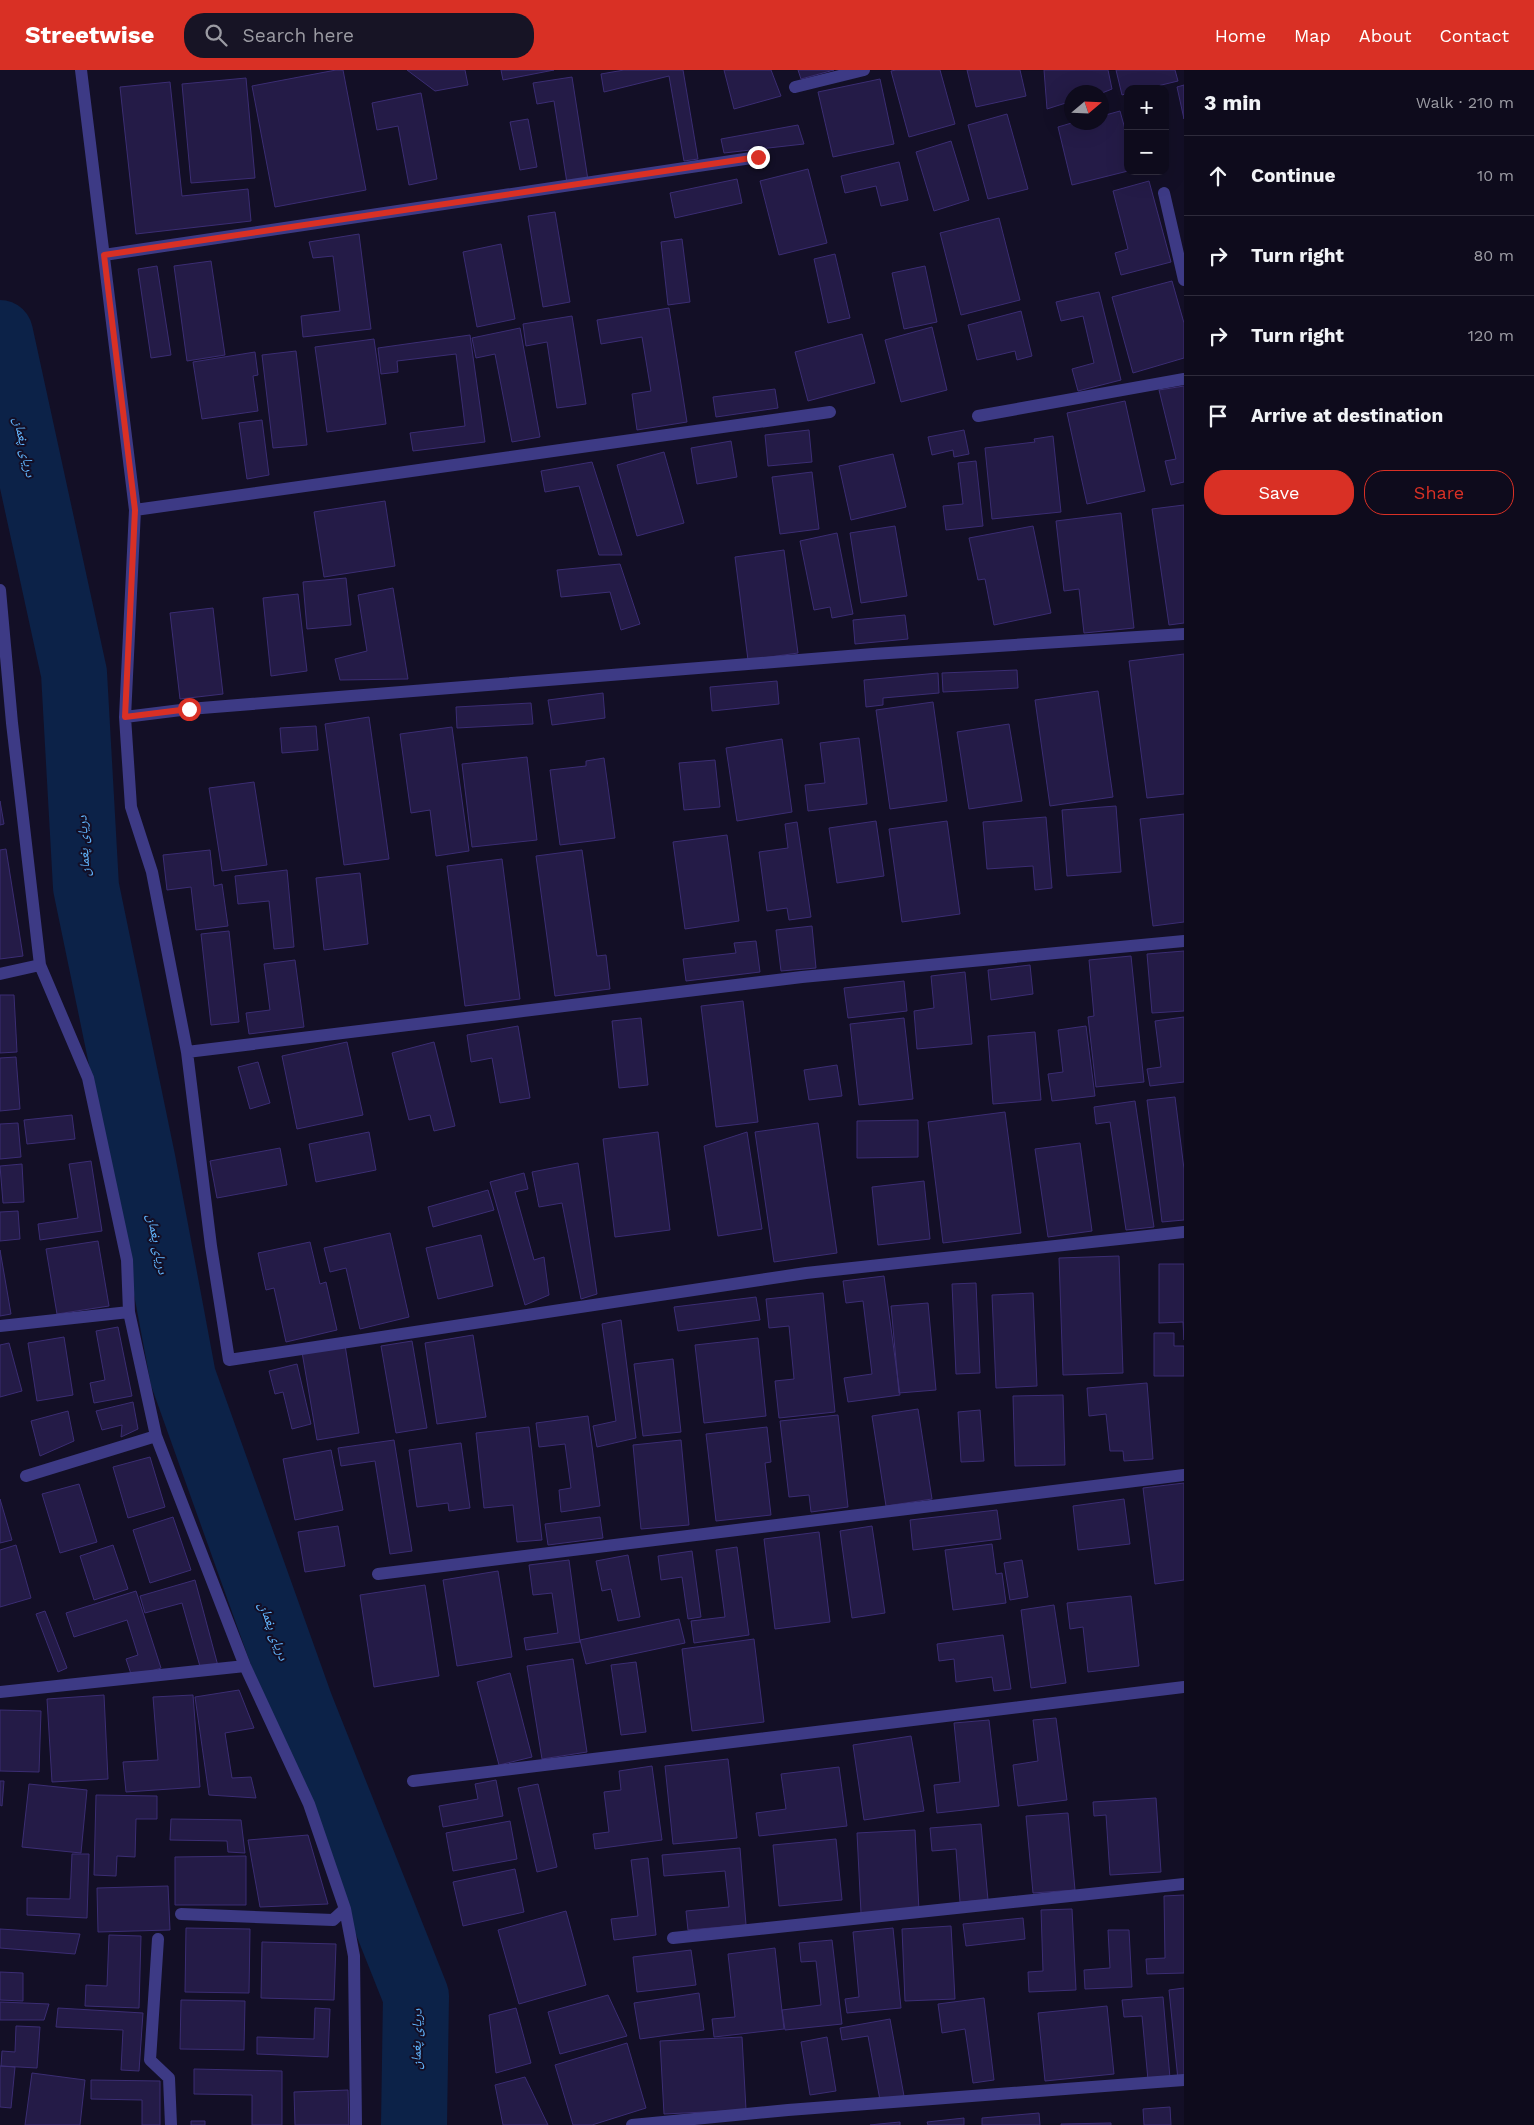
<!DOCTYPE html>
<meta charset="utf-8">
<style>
:root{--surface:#0e0b1c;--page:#171425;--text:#f1f3f6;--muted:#9b9ba3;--line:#2e2b3b;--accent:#d93025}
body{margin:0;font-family:"Work Sans","Noto Naskh Arabic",sans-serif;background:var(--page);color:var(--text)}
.controls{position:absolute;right:15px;top:15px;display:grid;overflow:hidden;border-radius:10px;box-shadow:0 5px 20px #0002}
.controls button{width:45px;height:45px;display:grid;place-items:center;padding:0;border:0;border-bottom:1px solid var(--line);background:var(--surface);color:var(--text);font:25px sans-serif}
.compass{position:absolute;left:1064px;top:15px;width:45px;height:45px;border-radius:50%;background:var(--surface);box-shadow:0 5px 20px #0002;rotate:71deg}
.stop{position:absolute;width:15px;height:15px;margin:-11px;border:4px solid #d93025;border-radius:50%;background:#fff}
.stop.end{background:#d93025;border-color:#fff;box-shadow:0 1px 5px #0008}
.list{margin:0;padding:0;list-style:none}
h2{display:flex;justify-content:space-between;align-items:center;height:65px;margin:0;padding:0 20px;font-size:21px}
h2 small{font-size:16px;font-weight:400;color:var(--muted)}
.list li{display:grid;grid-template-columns:32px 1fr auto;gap:15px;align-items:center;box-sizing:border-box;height:80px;padding:0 20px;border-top:1px solid var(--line)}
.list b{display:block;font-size:19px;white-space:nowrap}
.list em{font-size:16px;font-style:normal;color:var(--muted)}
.actions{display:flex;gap:10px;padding:15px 20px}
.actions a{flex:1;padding:11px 0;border:1px solid var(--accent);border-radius:20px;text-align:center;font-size:18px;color:var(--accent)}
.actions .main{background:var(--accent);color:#fff}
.icon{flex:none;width:28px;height:28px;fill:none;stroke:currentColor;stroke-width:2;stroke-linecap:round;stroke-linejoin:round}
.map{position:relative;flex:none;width:1184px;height:2055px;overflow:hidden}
header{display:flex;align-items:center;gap:30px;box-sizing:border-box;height:70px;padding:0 25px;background:var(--accent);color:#fff}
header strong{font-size:24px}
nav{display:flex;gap:28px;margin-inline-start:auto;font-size:18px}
.search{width:350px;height:45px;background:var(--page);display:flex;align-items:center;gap:12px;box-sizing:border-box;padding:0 18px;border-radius:20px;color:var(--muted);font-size:19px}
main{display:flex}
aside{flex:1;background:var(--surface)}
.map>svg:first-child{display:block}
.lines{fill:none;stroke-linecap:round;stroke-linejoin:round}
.river{stroke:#0c2248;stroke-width:66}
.building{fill:#241b47;stroke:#3b2d73}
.minor{stroke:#3d3a85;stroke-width:12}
.route{stroke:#d93025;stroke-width:6}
.labels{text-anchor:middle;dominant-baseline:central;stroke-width:4;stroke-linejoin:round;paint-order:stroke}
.water-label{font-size:14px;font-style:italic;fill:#62b6ff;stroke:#130f26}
</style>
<header>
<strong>Streetwise</strong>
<div class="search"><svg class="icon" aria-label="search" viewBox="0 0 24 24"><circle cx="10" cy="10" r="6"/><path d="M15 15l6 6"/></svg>Search here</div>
<nav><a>Home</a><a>Map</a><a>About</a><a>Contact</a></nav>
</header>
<main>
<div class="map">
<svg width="1184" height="2055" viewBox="0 0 1184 2055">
<rect width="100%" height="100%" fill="#130f26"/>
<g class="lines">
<path class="river" d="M0 263 74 603 86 817 143 1093 183 1307 301 1637 416 1926 414 2055"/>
</g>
<path class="building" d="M336 0H343L366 120 275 137 252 16Z
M407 0H465L468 15 435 21Z
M501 0H554L503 10Z
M624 0H683L698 89 684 91 669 6 604 22 601 4Z
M724 0H771L781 26 734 39Z
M798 0H834L801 9Z
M896 0H940L955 54 909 67 891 1Z
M967 0H1020L1026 26 976 37Z
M1044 0H1108L1112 19 1102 23 1072 22V31L1047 39Z
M1116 0H1175L1178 11 1145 19H1128V23L1122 25Z
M572 7 588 110 567 113 554 31 537 34 533 13Z
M246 8 255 108 191 113 182 14Z
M880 9 894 74 833 87 818 22Z
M170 12 182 126 248 119 251 151 136 164 120 17Z
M1184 15V49L1177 17Z
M421 23 437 109 409 115 398 56 377 60 372 33Z
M1120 41 1128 70V101L1072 115 1058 57 1075 52H1102V46Z
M1007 44 1028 119 988 129 968 55Z
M528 49 537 97 520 100 510 52Z
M798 55 804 74 724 83 721 69Z
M951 71 969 130 934 141 916 82Z
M899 92 908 130 881 136 876 116 845 123 841 106Z
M808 99 827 173 779 185 760 111Z
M737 109 742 133 675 148 670 123Z
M1149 111 1171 192 1121 205 1115 183 1128 179 1113 121Z
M555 142 570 232 543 237 528 146Z
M999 148 1020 230 961 245 940 163Z
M359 164 371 259 303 267 301 246 340 241 333 186 313 188 309 172Z
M682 169 690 232 668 235 661 172Z
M501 174 515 249 477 257 463 182Z
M835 184 850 248 828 253 814 189Z
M211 191 225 285 187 291 174 196Z
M157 196 171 285 151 288 138 199Z
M925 196 937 252 904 259 892 203Z
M1172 211 1184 253V288L1133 303 1112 227Z
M1099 222 1121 310 1078 321 1072 299 1094 293 1083 246 1061 251 1056 232Z
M669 238 687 352 637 360 632 324 651 321 642 267 601 274 597 250Z
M1021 241 1032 286 1017 290 1015 281 977 290 968 255Z
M572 246 586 334 557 338 547 272 526 276 523 254Z
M932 257 947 320 901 332 885 270Z
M520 258 540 367 512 372 495 284 476 288 472 268Z
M862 264 875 313 808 331 795 282Z
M470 265 485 372 413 381 410 363 465 356 456 284 397 291 398 302 381 304 378 278Z
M374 269 386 354 327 362 315 277Z
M296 281 307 375 273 378 262 285Z
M255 282 258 305 253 306 258 341 202 349 193 292Z
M1184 316V412L1171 415 1165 391 1176 389 1159 320Z
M775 319 778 338 716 347 713 327Z
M1125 331 1145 421 1087 434 1067 343Z
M262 350 269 405 247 409 239 353Z
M809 360 812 392 768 396 765 365Z
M964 360 969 384 954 387 953 380 932 385 928 367Z
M1053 366 1061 442 992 449 985 378 1035 372 1034 369Z
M731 371 737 407 697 414 691 378Z
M664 382 684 453 637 466 617 395Z
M893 384 906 437 851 450 839 396Z
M976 391 983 456 946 460 943 436 963 434 958 393Z
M592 392 622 485H599L579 416 545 422 541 401Z
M812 402 819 459 780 464 772 407Z
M385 431 395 496 324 507 314 442Z
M1184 435V553L1169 555 1152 439Z
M1121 443 1134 558 1084 563 1079 519 1064 521 1056 451Z
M895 456 907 526 861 533 850 463Z
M1033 456 1051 543 994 555 985 509 978 510 969 468Z
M837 463 853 544 832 548 830 537 814 540 800 471Z
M784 480 798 583 748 590 735 487Z
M620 494 640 554 621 560 610 522 561 527 557 500Z
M346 508 351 555 307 559 303 512Z
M393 518 408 609 340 610 335 589 367 581 358 525Z
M298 524 307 601 271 606 263 528Z
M213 538 223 624 180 629 170 543Z
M905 545 908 569 855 574 853 550Z
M1184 584V724L1147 728 1129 591Z
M1017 600 1018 618 943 622 942 603Z
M938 603 939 623 883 628V635L866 637 864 610Z
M777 611 779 634 712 641 710 617Z
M1098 621 1113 727 1050 736 1035 630Z
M603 623 605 648 552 655 548 630Z
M933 632 947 731 890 739 876 640Z
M531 633 533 654 457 658 456 637Z
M369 647 389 789 344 795 325 654Z
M1009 654 1022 731 969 739 957 662Z
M316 656 318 680 282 683 280 658Z
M452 657 469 781 436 786 430 740 411 743 400 664Z
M859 668 867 734 808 741 805 715 825 713 820 673Z
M782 669 792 742 737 751 726 678Z
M527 687 537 770 472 777 462 694Z
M604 688 615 768 560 775 550 700 586 696V691Z
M715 690 720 737 684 740 679 693Z
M254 712 267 795 222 801 209 718Z
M0 731 4 754 0 755Z
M1116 736 1121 802 1067 806 1062 740Z
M1184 744V852L1153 856 1140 749Z
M1046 747 1052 818 1035 820 1033 796 987 799 983 752Z
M876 751 884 806 837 813 829 758Z
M947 751 960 844 902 852 889 759Z
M797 752 811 847 789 850 787 838 767 841 759 782 788 778 785 754Z
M727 765 739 851 685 859 673 772Z
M6 779 23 886 0 889V780Z
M210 780 214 816 222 814 228 856 196 860 191 817 167 820 163 785Z
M582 780 597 886 606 885 610 919 555 926 536 786Z
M502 789 520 929 465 936 447 796Z
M287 800 294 877 274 879 269 831 238 834 235 806Z
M360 803 368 874 324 880 316 808Z
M812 856 816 898 781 901 776 860Z
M229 861 239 952 211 955 201 864Z
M756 871 760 902 686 911 683 889 736 883 734 873Z
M1184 881V941L1152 943 1147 884Z
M1131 886 1144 1012 1096 1017 1088 947 1094 946 1089 890Z
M295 890 304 957 249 964 246 943 270 940 264 894Z
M1030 895 1033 924 991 930 988 900Z
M965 902 972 974 917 979 914 941 934 938 931 906Z
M904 911 907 941 848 948 844 918Z
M0 925H14L17 982 0 983Z
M743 931 758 1052 716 1057 701 936Z
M1184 947V1012L1150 1016 1147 999 1161 997 1155 951Z
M641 948 648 1015 619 1018 612 951Z
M904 948 913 1029 859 1035 850 954Z
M518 956 530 1028 500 1033 492 988 471 992 467 965Z
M1086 956 1095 1026 1052 1031 1048 1004 1063 1002 1058 960Z
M1035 962 1041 1030 993 1034 988 966Z
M347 972 363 1045 297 1059 282 986Z
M434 972 455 1056 434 1061 430 1045 409 1050 392 983Z
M16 987 20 1039 0 1041V988Z
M258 992 270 1033 250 1039 238 997Z
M837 995 842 1026 809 1030 804 1000Z
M1175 1027 1184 1099V1150L1162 1152 1147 1030Z
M1135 1031 1154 1157 1126 1160 1110 1052 1096 1054 1094 1037Z
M1005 1042 1021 1163 943 1173 928 1052Z
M72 1045 75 1069 27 1074 24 1050Z
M918 1050V1087L857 1088V1051Z
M18 1053 21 1087 0 1089V1054Z
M818 1053 837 1183 774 1192 755 1062Z
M369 1062 376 1100 316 1112 309 1074Z
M658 1062 670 1160 615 1167 603 1069Z
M747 1062 762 1159 718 1166 704 1076Z
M1080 1073 1092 1161 1048 1167 1035 1079Z
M280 1078 287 1115 217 1128 210 1091Z
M91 1091 102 1161 40 1170 38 1154 78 1148 69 1094Z
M578 1093 597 1224 581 1229 562 1133 539 1137 532 1102Z
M22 1094 24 1132 3 1133 0 1096Z
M524 1103 528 1119 515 1122 534 1190 544 1187 549 1225 525 1235 490 1112Z
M924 1111 930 1169 878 1175 872 1117Z
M488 1120 494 1140 433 1157 428 1137Z
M18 1141 20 1169 0 1171V1142Z
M390 1163 409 1247 360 1259 346 1198 330 1202 324 1178Z
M481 1165 493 1216 438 1229 426 1178Z
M98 1171 109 1236 57 1244 46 1179Z
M310 1172 320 1214 326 1212 337 1260 286 1272 274 1218 266 1220 258 1183Z
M0 1180 11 1244 0 1246Z
M1119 1186 1123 1303 1063 1305 1059 1188Z
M1159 1194H1184V1270L1183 1252 1159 1253Z
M884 1206 900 1325 848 1332 844 1308 872 1304 863 1231 846 1233 843 1211Z
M976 1213 980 1303 956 1304 952 1214Z
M823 1223 835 1342 779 1348 775 1311 794 1309 789 1256 769 1258 766 1229Z
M1033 1223 1037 1316 996 1318 992 1225Z
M756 1227 760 1250 678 1261 674 1237Z
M928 1233 936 1320 899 1323 891 1236Z
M621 1250 636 1368 597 1377 593 1356 616 1351 602 1254Z
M118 1257 132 1326 94 1333 90 1313 105 1310 96 1261Z
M1154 1263H1174V1276H1184V1306H1154Z
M473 1265 486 1347 437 1354 425 1273Z
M64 1267 73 1325 37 1331 28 1273Z
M758 1268 766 1346 704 1353 695 1275Z
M412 1271 427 1358 396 1363 381 1276Z
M9 1273 22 1321 0 1327V1275Z
M345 1275 359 1363 317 1370 302 1282Z
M673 1289 681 1362 643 1366 634 1294Z
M297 1294 311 1354 292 1359 283 1322 275 1324 269 1301Z
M1147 1313 1153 1389 1124 1391 1123 1381H1110L1106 1344 1089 1346 1087 1318Z
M1063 1325 1065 1395 1015 1396 1013 1326Z
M133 1332 138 1359 121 1367 122 1355 102 1360 96 1341Z
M918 1339 932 1429 886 1436 872 1346Z
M980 1340 984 1391 961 1392 958 1342Z
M68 1341 74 1371 40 1386 31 1351Z
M838 1345 848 1437 811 1442 809 1425 789 1427 780 1351Z
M588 1346 600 1436 561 1442 559 1420 571 1418 565 1374 539 1377 536 1353Z
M529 1357 542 1470 517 1472 513 1435 484 1438 476 1363Z
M767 1357 771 1392 765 1393 771 1445 716 1451 706 1364Z
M394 1370 412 1481 390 1484 375 1391 341 1396 338 1378Z
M681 1370 689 1455 641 1459 633 1375Z
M461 1373 470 1438 449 1441 448 1433 417 1437 409 1380Z
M331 1380 343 1440 295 1450 283 1389Z
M150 1387 165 1437 128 1448 113 1397Z
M1184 1413V1510L1155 1514 1143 1418Z
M79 1414 97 1472 60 1483 42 1424Z
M0 1429 12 1470 0 1473Z
M1124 1429 1130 1474 1078 1480 1073 1436Z
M997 1440 1001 1469 913 1480 910 1450Z
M173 1447 191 1500 150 1513 133 1460Z
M600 1447 603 1468 548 1475 545 1454Z
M338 1456 345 1496 305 1502 298 1462Z
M872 1456 885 1543 852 1548 840 1461Z
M819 1462 830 1552 775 1559 764 1469Z
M992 1474 996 1504 1002 1503 1006 1533 953 1540 945 1480Z
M16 1475 31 1528 0 1537V1480Z
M113 1475 128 1519 94 1530 80 1486Z
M737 1477 749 1565 694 1573 691 1551 725 1547 716 1480Z
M692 1481 701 1547 688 1549 682 1507 661 1510 658 1486Z
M628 1485 640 1547 618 1551 611 1519 602 1521 596 1491Z
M569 1490 580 1572 526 1580 524 1568 558 1563 552 1523 533 1525 529 1495Z
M1022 1490 1028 1527 1010 1530 1004 1493Z
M498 1501 512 1587 457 1596 443 1510Z
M195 1510 218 1596 201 1600 182 1533 145 1543 140 1526Z
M425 1515 439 1606 374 1617 360 1525Z
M136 1521 161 1598 132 1607 126 1589 138 1585 127 1550 74 1567 66 1543Z
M1131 1526 1139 1596 1088 1602 1083 1557 1070 1559 1067 1533Z
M1054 1535 1066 1613 1031 1618 1021 1540Z
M45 1541 67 1598 58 1602 36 1544Z
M679 1549 685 1573 586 1594 580 1570Z
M1003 1565 1011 1619 994 1621 992 1607 956 1612 954 1589 939 1591 937 1574Z
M754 1569 764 1652 692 1661 682 1579Z
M573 1589 587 1682 542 1689 527 1596Z
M636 1592 646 1662 621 1665 611 1595Z
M510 1603 532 1687 499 1695 477 1612Z
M239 1620 254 1658 225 1663 232 1708 251 1707 256 1728 209 1725 195 1627Z
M104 1625 108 1709 52 1712 47 1629Z
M193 1625 200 1717 126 1722 123 1692 158 1690 153 1627Z
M0 1640 41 1641 39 1702 0 1701Z
M1056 1648 1067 1730 1018 1736 1013 1695 1038 1691 1033 1650Z
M989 1650 999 1736 937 1743 934 1715 960 1712 954 1653Z
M911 1666 924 1741 864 1750 853 1675Z
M728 1689 737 1768 673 1774 665 1696Z
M652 1696 662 1770 595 1779 593 1764 609 1762 604 1722 621 1720 619 1701Z
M839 1697 847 1756 759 1766 756 1743 786 1739 781 1704Z
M496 1710 503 1746 443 1757 439 1736 478 1729 475 1714Z
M0 1711H4L2 1736 0 1735Z
M29 1714 87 1720 81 1783 22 1777Z
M538 1714 557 1797 537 1802 518 1718Z
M96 1725 157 1726V1749H136L135 1787 117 1786 116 1806 94 1805Z
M1156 1728 1161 1802 1110 1805 1106 1745 1094 1746 1093 1732Z
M1068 1743 1075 1820 1033 1823 1026 1746Z
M171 1749 241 1750 245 1783 228 1782 227 1771 170 1770Z
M510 1751 517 1789 453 1801 446 1763Z
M981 1754 988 1830 960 1832 956 1779 932 1781 930 1758Z
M915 1760 919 1841 861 1843 857 1763Z
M308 1765 328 1834 260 1837 248 1770Z
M836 1769 842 1830 779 1836 773 1775Z
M740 1778 746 1855 688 1860 686 1841 729 1837 725 1801 664 1806 662 1785Z
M72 1784H89L87 1848 27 1845V1828L70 1829Z
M246 1786V1835H175V1787Z
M648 1788 656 1865 614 1870 611 1849 638 1846 631 1790Z
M515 1799 524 1842 463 1856 453 1812Z
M168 1816 170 1860 98 1862 97 1818Z
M1184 1825V1903L1147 1904 1146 1889 1165 1888 1164 1826Z
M1072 1839 1076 1920 1029 1922 1028 1902 1043 1901 1041 1840Z
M566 1841 586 1915 519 1934 498 1860Z
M1023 1848 1025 1869 966 1876 963 1854Z
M951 1856 955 1929 905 1931 902 1859Z
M186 1858 250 1859 249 1923 185 1922Z
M893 1858 901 1938 847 1943 845 1929 859 1927 853 1862Z
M0 1859 80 1864 75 1884 0 1878Z
M1108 1860H1129L1132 1917 1085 1919 1084 1900 1110 1898Z
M109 1865 141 1866 139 1938 85 1936 86 1915 107 1916Z
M832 1870 842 1954 785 1960 782 1940 821 1935 816 1891 801 1892 799 1873Z
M262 1872 336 1874 334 1930 261 1928Z
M775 1878 784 1959 714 1967 712 1949 735 1947 728 1884Z
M691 1880 696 1915 637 1922 633 1887Z
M0 1902 23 1903V1931L0 1930Z
M1184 1918V2009L1178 2010 1169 1920Z
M699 1923 704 1960 640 1969 634 1933Z
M608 1925 627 1966 560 1984 548 1942Z
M1163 1927 1170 2008 1148 2010 1142 1946 1124 1947 1122 1930Z
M984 1928 994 2010 973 2013 965 1959 942 1963 938 1934Z
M181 1930 245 1931 244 1980 180 1979Z
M0 1932 49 1934 44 1950H0Z
M1107 1936 1114 2004 1045 2011 1038 1943Z
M58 1938 143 1943 139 2001 121 2000 123 1960 56 1957Z
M315 1938 330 1939 328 1987 257 1984V1967L314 1969Z
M516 1938 531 1993 496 2003 489 1945Z
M890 1949 904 2026 880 2030 868 1966 842 1970 840 1958Z
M16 1956 40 1957 37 1998 1 1996 2 1981 15 1982Z
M742 1967 746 2040 664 2044 660 1971Z
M827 1967 836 2021 810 2025 801 1972Z
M627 1973 646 2038 592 2055H573L555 1995Z
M0 1996 15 1997 11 2038 0 2037Z
M194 1999 282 2001V2055H252V2025L194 2024Z
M32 2003 85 2010 80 2055H25Z
M525 2007 548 2055H503L495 2015Z
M91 2010 160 2011V2055H142V2030L91 2029Z
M348 2020 349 2055H295L294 2022Z
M1170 2037 1171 2055H1144L1143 2039Z
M1039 2043 1040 2055H982V2048Z
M964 2048V2055H928L927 2052Z
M191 2051H205V2055H191Z
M900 2052V2055H870L879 2054Z
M1111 2053V2055H1061V2054Z"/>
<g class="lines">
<path class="minor" d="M81 0 135 440 125 647 131 737 152 802 187 982 211 1176 229 1290 806 1203 1184 1162
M795 17 864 0
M1164 123 1184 210
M104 185 758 87
M978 346 1184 309
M135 440 830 342
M0 520 12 653 40 895 88 1008 127 1190 129 1242 156 1366 245 1596 309 1734 345 1839
M125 647 189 639 873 584 1184 564
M0 904 40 895
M187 982 802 907 1184 871
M0 1256 129 1242
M26 1406 156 1366
M378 1504 1184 1405
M0 1622 245 1596
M413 1711 1184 1617
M181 1844 333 1850 345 1839 354 1886 356 2055
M673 1868 1184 1814
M158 1869 150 1990 169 2008 171 2055
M632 2055 788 2040 1184 2010"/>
</g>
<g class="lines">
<path class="route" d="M189 639 125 647 135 440 104 185 758 87"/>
</g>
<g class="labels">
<g class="water-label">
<text transform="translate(25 377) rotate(78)">دریای پغمان</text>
<text transform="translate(83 776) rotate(-93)">دریای پغمان</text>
<text transform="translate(158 1174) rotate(79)">دریای پغمان</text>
<text transform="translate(274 1561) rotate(70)">دریای پغمان</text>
<text transform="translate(416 1969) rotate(-89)">دریای پغمان</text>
</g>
</g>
</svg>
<div class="controls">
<button>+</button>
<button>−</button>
</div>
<svg class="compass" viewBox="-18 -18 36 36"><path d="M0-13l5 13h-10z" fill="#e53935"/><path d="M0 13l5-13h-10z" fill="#9b9ba3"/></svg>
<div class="stop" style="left:189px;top:639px"></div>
<div class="stop end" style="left:758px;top:87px"></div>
</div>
<aside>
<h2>3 min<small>Walk · 210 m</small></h2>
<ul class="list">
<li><svg class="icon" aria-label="ahead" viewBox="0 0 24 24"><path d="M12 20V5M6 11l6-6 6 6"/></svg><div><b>Continue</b></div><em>10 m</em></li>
<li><svg class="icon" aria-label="right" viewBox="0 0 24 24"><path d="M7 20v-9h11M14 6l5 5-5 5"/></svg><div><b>Turn right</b></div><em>80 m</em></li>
<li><svg class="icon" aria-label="right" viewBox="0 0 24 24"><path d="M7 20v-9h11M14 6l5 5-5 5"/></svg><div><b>Turn right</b></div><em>120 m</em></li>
<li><svg class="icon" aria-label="arrive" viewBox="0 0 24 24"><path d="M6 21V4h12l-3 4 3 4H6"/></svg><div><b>Arrive at destination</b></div></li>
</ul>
<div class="actions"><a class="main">Save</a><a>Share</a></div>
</aside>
</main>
